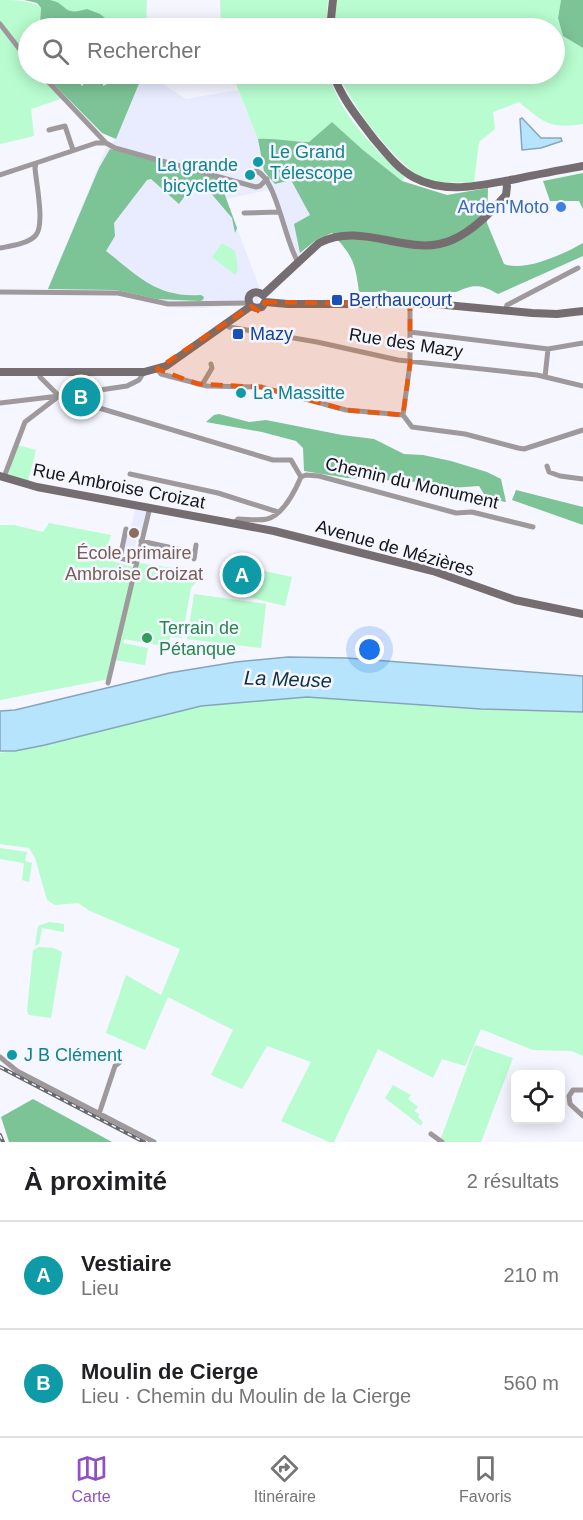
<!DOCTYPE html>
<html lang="fr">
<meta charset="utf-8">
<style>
:root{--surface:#fff;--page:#f6f6f6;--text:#202124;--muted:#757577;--line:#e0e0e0;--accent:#904fc5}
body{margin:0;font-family:Helvetica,sans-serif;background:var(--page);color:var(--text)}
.controls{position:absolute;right:18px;bottom:18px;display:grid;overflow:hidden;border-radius:9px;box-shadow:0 3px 15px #0003}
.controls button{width:54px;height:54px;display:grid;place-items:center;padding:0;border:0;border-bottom:2px solid var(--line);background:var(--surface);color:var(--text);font:30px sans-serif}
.you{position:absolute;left:370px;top:650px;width:21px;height:21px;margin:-15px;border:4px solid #fff;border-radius:50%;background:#1a73e8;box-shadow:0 0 0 9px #1a73e833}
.badge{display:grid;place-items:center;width:39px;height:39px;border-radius:50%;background:var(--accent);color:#fff;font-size:20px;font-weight:700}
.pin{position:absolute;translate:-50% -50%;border:3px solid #fff;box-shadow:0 2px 6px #0006}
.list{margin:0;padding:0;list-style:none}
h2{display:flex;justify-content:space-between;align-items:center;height:78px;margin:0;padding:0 24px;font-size:26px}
h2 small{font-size:20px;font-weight:400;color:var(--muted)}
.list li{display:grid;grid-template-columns:39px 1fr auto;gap:18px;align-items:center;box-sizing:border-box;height:108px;padding:0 24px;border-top:2px solid var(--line)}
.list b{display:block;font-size:22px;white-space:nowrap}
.list p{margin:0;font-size:20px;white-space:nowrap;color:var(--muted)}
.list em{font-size:20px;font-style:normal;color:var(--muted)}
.icon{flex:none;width:33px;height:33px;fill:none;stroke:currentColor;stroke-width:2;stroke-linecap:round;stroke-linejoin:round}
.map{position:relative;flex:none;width:583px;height:1142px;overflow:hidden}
.search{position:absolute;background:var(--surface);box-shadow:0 3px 15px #0003;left:18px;right:18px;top:18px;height:66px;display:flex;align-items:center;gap:15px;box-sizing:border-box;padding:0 21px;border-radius:33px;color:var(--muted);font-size:22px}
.sheet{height:294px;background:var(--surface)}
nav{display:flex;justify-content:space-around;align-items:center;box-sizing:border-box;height:84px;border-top:2px solid var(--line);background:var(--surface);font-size:16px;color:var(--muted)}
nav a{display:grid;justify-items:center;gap:3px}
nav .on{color:var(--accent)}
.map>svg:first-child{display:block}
.built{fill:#e9ecfe}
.green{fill:#b8fccf}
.forest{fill:#7cc396}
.water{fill:#b6e4fd;stroke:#85a6b8;stroke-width:1.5}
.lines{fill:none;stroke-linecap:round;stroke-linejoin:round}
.street{stroke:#9f999b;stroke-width:5}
.secondary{stroke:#756d6f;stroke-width:8}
.rail-casing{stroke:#68696e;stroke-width:4}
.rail{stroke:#f5f6ff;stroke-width:1.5;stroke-dasharray:4.5;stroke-linecap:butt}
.marked{fill:#e8590c;fill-opacity:0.2;stroke:#e8590c;stroke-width:4.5;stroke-dasharray:12 8;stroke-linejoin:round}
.culture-dot{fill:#0f9aa8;stroke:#f5f6ff;stroke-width:2}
.shop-dot{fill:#3f7fe0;stroke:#f5f6ff;stroke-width:2}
.transit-dot{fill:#1a4fb4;stroke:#f5f6ff;stroke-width:2}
.education-dot{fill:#8d6e63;stroke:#f5f6ff;stroke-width:2}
.leisure-dot{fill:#2e9e5b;stroke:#f5f6ff;stroke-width:2}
.labels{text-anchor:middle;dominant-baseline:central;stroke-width:5;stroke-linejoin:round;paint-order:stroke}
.culture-label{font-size:18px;fill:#0d838f;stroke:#f5f6ff;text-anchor:start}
.shop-label{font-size:18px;fill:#366cbe;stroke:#f5f6ff;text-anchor:end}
.transit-label{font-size:18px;fill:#164399;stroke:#f5f6ff;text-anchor:start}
.street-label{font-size:18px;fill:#141518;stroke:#f5f6ff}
.education-label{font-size:18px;fill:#785e54;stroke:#f5f6ff}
.leisure-label{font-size:18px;fill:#27864d;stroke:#f5f6ff;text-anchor:start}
.water-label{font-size:20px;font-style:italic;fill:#0c3142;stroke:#f5f6ff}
</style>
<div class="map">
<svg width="583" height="1142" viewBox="0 0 583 1142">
<rect width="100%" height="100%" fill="#f5f6ff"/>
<path class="built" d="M143 74H147L186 99 238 90 258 139 264 171 291 179 310 215 300 253 303 263 288 241 272 189 226 199 260 289 258 303 205 308H179L120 296 45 295 106 148 116 139Z
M135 509 146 511 141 536H137L133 556 123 553 128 530 131 528Z"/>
<path class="green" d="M0 0C14 0 31 0 41 8L40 20 46 28H28V74H41L63 98 31 109 34 136 0 144Z
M53 0H147L146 28H81L83 26 108 27 65 9Z
M220 0H328L326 28H221Z
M337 0H561L558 18 563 36 583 48V124C550 129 544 123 519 102L493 112 495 129 479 142 474 182C462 182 430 184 419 178 415 176 410 169 406 166 377 139 355 108 338 74H554V28H334Z
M232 74H329C337 111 377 152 405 177L402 181 363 150 332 122 309 142C292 142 275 138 258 139Z
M222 243 235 251 238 270 235 275 212 257Z
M17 445 36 450 28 481 8 475Z
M49 523 111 535 104 557 105 559 133 567 139 563 201 572 199 579 191 588 182 638 170 637 168 647 124 639 123 643 148 648 145 665 114 660 109 679 0 700V525H14L43 532Z
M255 569 292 577 285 606 248 597Z
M194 594 266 604 261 648 187 639Z
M307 697 481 709 583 712V1056L572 1051 533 1050 481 1029 465 1066 442 1059 433 1078 378 1049 334 1142H329L281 1121 311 1062 267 1046 242 1089 211 1075 233 1030 168 997 145 1050 106 1033 126 975 161 995 180 949 90 911 78 903 55 905 47 900 35 858 29 848 0 844V753L45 745 201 706Z
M0 848 27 852 25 861 32 863 29 882 22 880 24 863 0 859Z
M49 922 64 924V932L42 928 39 944 35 946 38 926Z
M39 947 54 948 62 952 51 1018 29 1015 27 1011 33 950Z
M475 1045 513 1058 481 1142H443L440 1141Z
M393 1085 411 1095 408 1099 418 1107 414 1111 419 1114 418 1117 423 1122 421 1126 385 1098Z"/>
<path class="forest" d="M24 0C33 0 42 0 50 0 68 3 62 17 87 9L100 14 110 22 108 27 46 28 40 23 41 8 37 3Z
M561 0H583V48L563 36 558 18Z
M44 74H74L82 86 85 82V74H104L103 86 107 84 109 74H143L116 139 102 133Z
M332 122 363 150 402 181 447 195 488 188 487 223 504 264C525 272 564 254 583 243V256L498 294C481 284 474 284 456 292H359C355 261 353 257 332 233L316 240 300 253 294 224 310 215 291 180 275 184 264 171 258 139C275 138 292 142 309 142Z
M110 149 183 168 198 162 215 168 237 228 235 233 232 218 203 184H198L196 189 189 190 179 204 151 179 147 180 114 223 115 236 106 251C138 276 157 298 201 295L204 297 203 300 200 301 157 299 116 290 48 289 99 168Z
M583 173V209L579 201H550L543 181Z
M219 414 249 422 266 420 342 435 374 439 404 454 423 455 451 461 487 472 501 479 506 502 487 499 479 486 437 489 419 482 347 478 304 471 303 448 296 441 262 432 206 422 214 415Z
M516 490 583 507V525L512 500Z
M33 1099 112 1142H9L1 1117Z"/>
<path class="water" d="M522 118 541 138H561L562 141 541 148 522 150 520 119Z
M288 657 347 658 583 676V712L481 709 307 697 201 706 45 745 15 751H0V711L15 710 169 673 236 662Z"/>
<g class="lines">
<path class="street" d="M0 24 28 60
M41 74 106 143
M49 130 65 126 73 150
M256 171C276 177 285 242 298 262
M0 175 36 163
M244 213 279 212
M0 248C11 246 28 244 36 235 45 224 36 182 35 168L36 163 96 143H106L115 148 256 187 260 186 267 179
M0 292 118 293 168 304 249 303
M505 311 507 305 511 303 578 268
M226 324 229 327 317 342 398 360 537 375 583 386
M410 332 548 349 583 343
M157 369 161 374 207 386 261 387 346 410 403 415 412 427 465 434 518 448 524 449 583 430
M39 372 40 377 59 396 273 460H291L301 477
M545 377 548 349
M202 385 212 368 211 364
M0 403 59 396
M403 415 410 364V304
M547 466 549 472 560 476 583 479
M130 474 218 493 278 512
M4 477 25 422 59 396 127 386 139 380 144 372
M301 477 306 475 319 476 456 513 472 512 533 527
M234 523 238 519C247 519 258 521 267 519 283 515 295 491 301 477
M126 529 120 558 136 562
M141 541 195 553
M194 559 196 545
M108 683 150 507
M0 1057 17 1071 154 1142
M583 1090H573L569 1096 570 1104 583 1116
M99 1114 115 1066 120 1062
M431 1134 442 1142"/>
<path class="secondary" d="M330 28 333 0
M333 74C342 99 358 118 374 139 386 153 397 168 413 177 446 195 481 185 516 179 538 174 561 170 583 166
M263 295 319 243C363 220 410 259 452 240 473 231 491 212 506 195L507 186 505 181
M263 295C254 288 244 296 251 306L256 308 262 307 265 302
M265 302 288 304H435L532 313 557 314 583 311
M0 372H144L166 366 251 306
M0 476 37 487 274 531 433 571 515 600 583 614"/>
<defs>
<path id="rail" d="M0 1067 144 1142
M0 1135 3 1142"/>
</defs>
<use href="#rail" class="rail-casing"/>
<use href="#rail" class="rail"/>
</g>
<path class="marked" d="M265 302 410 304V364L403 415 346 410 261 387 198 384 157 369 251 306 260 312Z"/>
<g class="culture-dot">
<circle cx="258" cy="162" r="6"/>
<circle cx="250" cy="175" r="6"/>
<circle cx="241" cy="393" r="6"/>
<circle cx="12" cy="1055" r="6"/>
</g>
<circle class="shop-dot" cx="561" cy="207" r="6"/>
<g class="transit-dot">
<rect x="331" y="294" width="12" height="12" rx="3"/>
<rect x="232" y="328" width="12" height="12" rx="3"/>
</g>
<circle class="education-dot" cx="134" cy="533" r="6"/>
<circle class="leisure-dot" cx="147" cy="638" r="6"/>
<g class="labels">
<g class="culture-label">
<text x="270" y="152">Le Grand<tspan x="270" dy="21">Télescope</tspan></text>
<text x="238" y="165" text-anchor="end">La grande<tspan x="238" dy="21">bicyclette</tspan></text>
<text x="253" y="393">La Massitte</text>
<text x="24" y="1055">J B Clément</text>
</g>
<g class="shop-label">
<text x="549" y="207">Arden'Moto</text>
</g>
<g class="transit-label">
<text x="349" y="300">Berthaucourt</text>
<text x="250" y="334">Mazy</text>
</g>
<g class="street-label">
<text transform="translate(406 343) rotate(9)">Rue des Mazy</text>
<text transform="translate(412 483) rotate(13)">Chemin du Monument</text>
<text transform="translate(119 486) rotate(11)">Rue Ambroise Croizat</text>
<text transform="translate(395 548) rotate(16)">Avenue de Mézières</text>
</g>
<g class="education-label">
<text x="134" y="553">École primaire<tspan x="134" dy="21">Ambroise Croizat</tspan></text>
</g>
<g class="leisure-label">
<text x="159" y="628">Terrain de<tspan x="159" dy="21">Pétanque</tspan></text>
</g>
<g class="water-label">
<text transform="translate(288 679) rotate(2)">La Meuse</text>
</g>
</g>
</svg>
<div class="controls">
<button><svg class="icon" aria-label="locate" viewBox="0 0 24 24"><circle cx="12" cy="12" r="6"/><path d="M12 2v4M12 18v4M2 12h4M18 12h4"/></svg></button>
</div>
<div class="you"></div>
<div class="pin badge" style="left:242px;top:575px;background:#0f9aa8">A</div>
<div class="pin badge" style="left:81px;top:397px;background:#0f9aa8">B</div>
<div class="search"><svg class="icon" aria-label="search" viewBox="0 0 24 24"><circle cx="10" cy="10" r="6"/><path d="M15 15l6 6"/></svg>Rechercher</div>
</div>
<section class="sheet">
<h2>À proximité<small>2 résultats</small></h2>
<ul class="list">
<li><span class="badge" style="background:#0f9aa8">A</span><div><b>Vestiaire</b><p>Lieu</p></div><em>210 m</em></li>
<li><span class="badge" style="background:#0f9aa8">B</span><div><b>Moulin de Cierge</b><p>Lieu · Chemin du Moulin de la Cierge</p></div><em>560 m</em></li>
</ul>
</section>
<nav>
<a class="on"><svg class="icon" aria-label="map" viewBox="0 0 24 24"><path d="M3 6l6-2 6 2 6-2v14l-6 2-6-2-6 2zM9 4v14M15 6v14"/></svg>Carte</a>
<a><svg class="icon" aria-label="directions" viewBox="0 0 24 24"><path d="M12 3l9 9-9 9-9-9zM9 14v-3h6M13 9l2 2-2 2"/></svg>Itinéraire</a>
<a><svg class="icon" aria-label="saved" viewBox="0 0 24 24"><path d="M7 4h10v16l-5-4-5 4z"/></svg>Favoris</a>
</nav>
